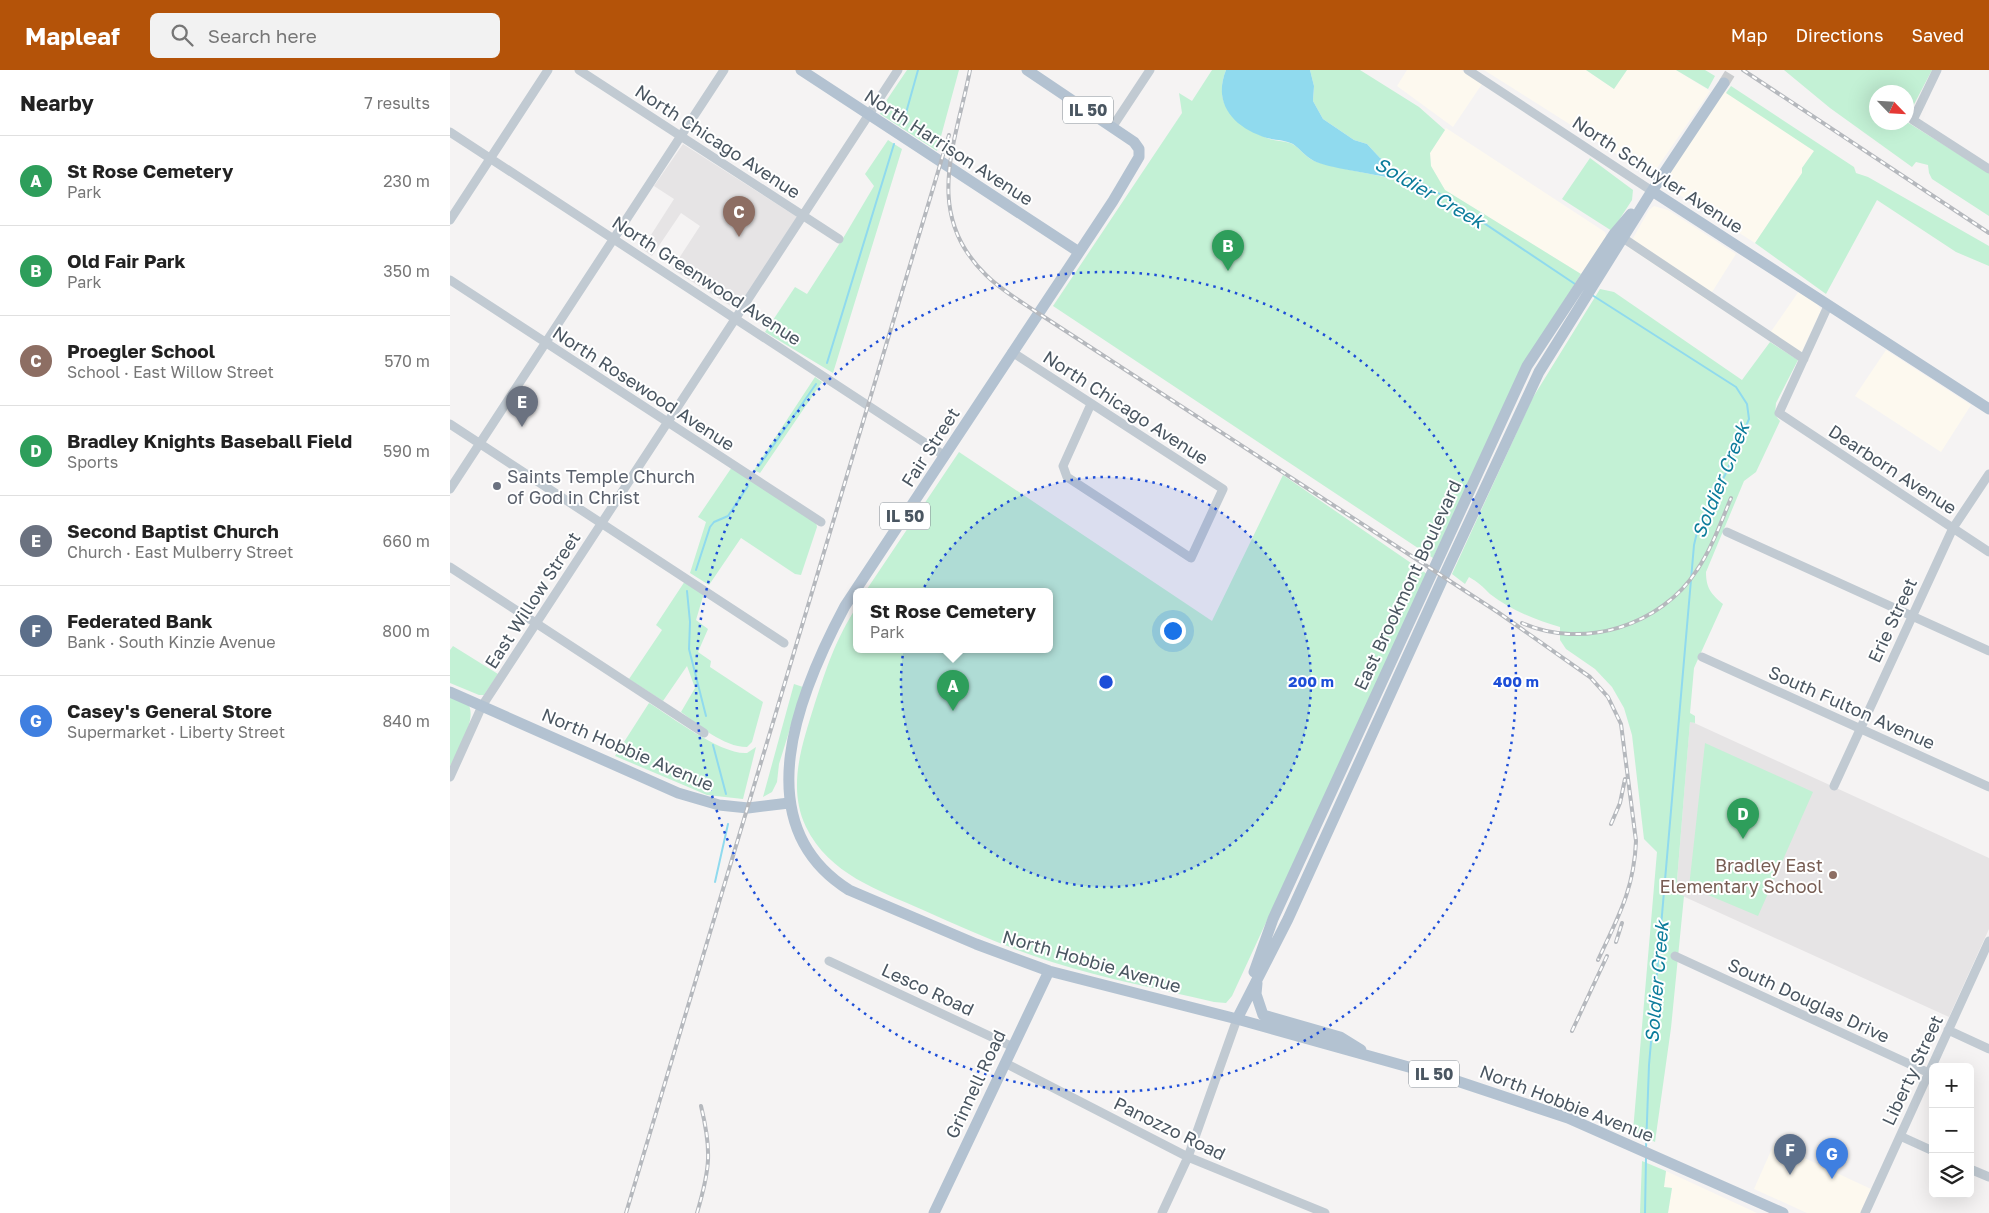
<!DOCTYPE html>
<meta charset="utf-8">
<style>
:root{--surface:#fff;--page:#f2f2f2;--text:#222;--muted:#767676;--line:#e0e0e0;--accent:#b45309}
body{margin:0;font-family:"Golos Text",sans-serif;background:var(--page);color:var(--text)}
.controls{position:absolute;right:15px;bottom:15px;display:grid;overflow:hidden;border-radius:8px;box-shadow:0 5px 20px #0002}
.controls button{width:45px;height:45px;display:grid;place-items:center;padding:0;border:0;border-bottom:1px solid var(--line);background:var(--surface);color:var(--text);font:25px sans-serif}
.compass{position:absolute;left:1419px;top:15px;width:45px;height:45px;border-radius:50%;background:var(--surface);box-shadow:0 5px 20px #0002;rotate:115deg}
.you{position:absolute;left:722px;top:560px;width:18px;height:18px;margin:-12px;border:4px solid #fff;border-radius:50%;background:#1a73e8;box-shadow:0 0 0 8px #1a73e833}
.badge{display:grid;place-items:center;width:32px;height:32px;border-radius:50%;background:var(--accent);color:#fff;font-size:16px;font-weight:700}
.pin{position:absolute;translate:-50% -41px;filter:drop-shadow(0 1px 2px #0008)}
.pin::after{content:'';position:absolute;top:26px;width:18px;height:15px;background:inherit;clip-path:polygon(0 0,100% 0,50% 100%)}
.popup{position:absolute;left:403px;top:518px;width:200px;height:65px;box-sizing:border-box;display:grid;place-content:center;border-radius:8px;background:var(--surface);filter:drop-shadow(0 1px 4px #0005);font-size:16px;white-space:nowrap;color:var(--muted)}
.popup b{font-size:19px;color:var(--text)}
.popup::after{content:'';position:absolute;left:50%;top:100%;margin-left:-10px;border:10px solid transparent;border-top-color:var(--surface)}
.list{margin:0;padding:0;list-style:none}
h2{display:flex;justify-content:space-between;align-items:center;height:65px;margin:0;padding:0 20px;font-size:21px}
h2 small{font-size:16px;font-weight:400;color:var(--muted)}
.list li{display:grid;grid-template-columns:32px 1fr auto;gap:15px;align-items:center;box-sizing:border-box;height:90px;padding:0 20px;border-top:1px solid var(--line)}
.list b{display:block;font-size:19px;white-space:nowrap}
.list p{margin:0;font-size:16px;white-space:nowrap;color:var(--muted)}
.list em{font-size:16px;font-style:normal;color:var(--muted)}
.icon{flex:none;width:28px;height:28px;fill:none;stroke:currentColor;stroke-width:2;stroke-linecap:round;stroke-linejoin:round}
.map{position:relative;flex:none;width:1539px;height:1143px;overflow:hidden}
header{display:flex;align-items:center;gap:30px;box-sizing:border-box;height:70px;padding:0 25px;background:var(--accent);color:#fff}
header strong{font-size:24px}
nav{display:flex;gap:28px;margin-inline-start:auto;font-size:18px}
.search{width:350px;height:45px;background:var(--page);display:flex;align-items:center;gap:12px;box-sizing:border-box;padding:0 18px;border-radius:8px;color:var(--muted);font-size:19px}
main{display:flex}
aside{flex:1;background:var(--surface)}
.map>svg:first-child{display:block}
.commercial{fill:#fdf9ef}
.education{fill:#e6e4e5}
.green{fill:#c3f1d5}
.water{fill:#90daee}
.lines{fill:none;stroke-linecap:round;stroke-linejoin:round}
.stream{stroke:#90daee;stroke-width:2}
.major-tunnel{stroke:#caccce;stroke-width:11;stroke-dasharray:11 5.5;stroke-linecap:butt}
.minor{stroke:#c1cad2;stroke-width:9}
.major{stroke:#b3c2d1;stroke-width:11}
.rail-casing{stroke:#b5b8bd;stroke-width:4}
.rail{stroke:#fff;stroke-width:2;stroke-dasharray:5.5;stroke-linecap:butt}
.ring{fill:none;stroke:#1d4ed8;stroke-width:2.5;stroke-dasharray:2.5 5}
.worship-dot{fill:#6b7280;stroke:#fff;stroke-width:2}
.education-dot{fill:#8d6e63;stroke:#fff;stroke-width:2}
.labels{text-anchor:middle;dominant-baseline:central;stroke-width:4;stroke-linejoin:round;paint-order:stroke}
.shield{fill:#fff;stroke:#808990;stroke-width:1}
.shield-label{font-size:16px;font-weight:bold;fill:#4a5661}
.street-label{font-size:18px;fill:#4a5661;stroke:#fff}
.worship-label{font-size:18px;fill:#5b616d;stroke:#fff;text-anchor:start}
.education-label{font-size:18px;fill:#785e54;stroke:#fff;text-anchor:end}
.water-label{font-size:19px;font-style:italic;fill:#0c7c9b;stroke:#fff}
.centre{fill:#1d4ed8;stroke:#fff;stroke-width:2.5}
.ring-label{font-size:15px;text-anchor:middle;font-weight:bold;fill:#1d4ed8;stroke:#fff;stroke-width:4;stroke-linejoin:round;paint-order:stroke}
</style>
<header>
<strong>Mapleaf</strong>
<div class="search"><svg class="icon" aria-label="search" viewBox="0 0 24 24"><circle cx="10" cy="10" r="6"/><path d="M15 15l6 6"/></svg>Search here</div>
<nav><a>Map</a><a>Directions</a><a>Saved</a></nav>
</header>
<main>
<aside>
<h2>Nearby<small>7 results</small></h2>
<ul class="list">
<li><span class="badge" style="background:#2e9e5b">A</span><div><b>St Rose Cemetery</b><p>Park</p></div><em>230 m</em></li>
<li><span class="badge" style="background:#2e9e5b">B</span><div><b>Old Fair Park</b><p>Park</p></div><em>350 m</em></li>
<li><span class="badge" style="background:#8d6e63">C</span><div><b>Proegler School</b><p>School · East Willow Street</p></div><em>570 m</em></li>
<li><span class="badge" style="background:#2e9e5b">D</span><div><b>Bradley Knights Baseball Field</b><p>Sports</p></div><em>590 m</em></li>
<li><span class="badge" style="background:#6b7280">E</span><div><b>Second Baptist Church</b><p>Church · East Mulberry Street</p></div><em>660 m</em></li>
<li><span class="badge" style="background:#5c6f8a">F</span><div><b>Federated Bank</b><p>Bank · South Kinzie Avenue</p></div><em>800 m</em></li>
<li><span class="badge" style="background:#3f7fe0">G</span><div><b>Casey's General Store</b><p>Supermarket · Liberty Street</p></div><em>840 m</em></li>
</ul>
</aside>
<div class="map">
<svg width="1539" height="1143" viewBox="0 0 1539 1143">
<rect width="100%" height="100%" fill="#f5f3f3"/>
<path class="commercial" d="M957 0H1011L1032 14 1003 57 947 16Z
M1034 0H1136L1164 19 1177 0H1226L1260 21 1207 98 1195 102Z
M1273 20 1364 81 1352 98V103L1305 173 1225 122 1219 113 1220 104Z
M996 58 1155 162 1157 168 1131 204 995 120 981 96 980 83Z
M1204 136 1218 140 1286 184 1257 230 1178 177 1199 140Z
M1349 221 1368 235 1371 240 1351 283 1320 263Z
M1436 280 1521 335 1491 382 1405 326Z
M1324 1074 1421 1119 1410 1143H1357L1304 1119Z
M1216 1101 1307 1143H1218L1222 1118 1214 1117Z"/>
<path class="education" d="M233 74 347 147 287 240 222 199 250 156 231 143 202 186 192 179 224 129 204 116Z
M1240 651 1539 788V859L1499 947 1226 823Z"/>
<path class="green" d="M457 0H509L487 81 430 44 432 37Z
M762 0H776C762 36 786 55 817 68 824 71 832 71 840 73 849 76 856 89 867 92 890 99 915 102 938 108L939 92 930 88 917 74 904 70 873 49 863 31 864 16 860 0H910L969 37 995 60 980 83 981 96 995 120 1131 204 1076 291 983 488 603 236 732 43 729 23 742 31Z
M1136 0H1177L1164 19Z
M1226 0H1255L1265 6 1258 19Z
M1334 0H1482L1460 42 1457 43 1456 22H1426V52H1457L1539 103V146L1482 109 1479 103 1478 95 1466 92 1462 97 1380 38Z
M1281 16 1404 97 1406 103 1418 107 1539 176V196L1506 182 1427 130 1376 224 1305 173 1352 103V98L1364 81 1276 23Z
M438 70 452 79 383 303 315 262 345 217 357 224 395 165 424 116 415 104Z
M1140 88 1183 120 1182 130 1162 161 1112 129Z
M1150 219 1164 222 1292 310 1320 272 1348 290 1326 333 1325 345 1330 351 1306 402 1294 411 1256 502C1256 518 1261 524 1273 534L1244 598 1240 643 1245 646V653L1240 652 1226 823 1234 826 1221 958 1205 1072 1183 1061 1207 782 1194 769 1182 665 1174 638 1162 617 1145 599 1116 579 1110 570V557C1086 550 1060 540 1040 524 1033 517 1028 512 1019 507L1015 514 1002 504 1082 329Z
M365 307 372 312 310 403 304 400Z
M509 382 762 551 833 405 977 504 782 926 776 933 764 932C710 919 655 909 602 892 558 878 515 859 473 840 428 820 379 804 356 757 337 717 352 675 364 636 377 596 385 571 407 536V580H599V522H415Z
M282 397 366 452 367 457 351 505 345 504 291 468 259 515 240 503 256 452 248 447Z
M235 511 254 523 246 550 258 559 248 582 261 591 260 597 313 632 302 672 297 677C273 677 249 655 231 642L245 618 237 596 213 631 179 609 212 560 206 555Z
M3 576 48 604 34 625H29L0 613V580Z
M344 614 353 617 329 694 327 712 322 722 313 727Z
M0 626 18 634C28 648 7 682 0 696Z
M199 633C222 647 271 685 297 683L306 677 293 729 257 725 165 686Z
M1255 673 1363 722 1308 846 1239 817Z
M1192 1091 1216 1101 1214 1117 1222 1118 1218 1143H1190Z"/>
<path class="water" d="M776 0H860L864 16 863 31 873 49 904 70 917 74 930 88 939 92V108C921 103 878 98 864 91 855 86 850 79 843 74 836 70 824 70 817 68 785 58 762 35 776 0Z"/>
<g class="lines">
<path class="stream" d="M454 50 468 0
M938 99 961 107 995 127 1125 214
M1142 225 1286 317 1297 334 1299 349 1275 405 1249 454 1244 475 1199 995 1196 1078
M377 293 444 74
M309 396 366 314
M246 500 260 457 264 452 278 446 298 416
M237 521 240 552 239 579 256 646
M263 675 276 724
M265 812 278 754
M1195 1143 1196 1088"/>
<path class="major-tunnel" d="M1274 13 1282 0"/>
<path class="minor" d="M129 0 389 169
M1018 0 1202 121
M1487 0 1463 50 1539 99
M663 56 700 0
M0 62 495 386
M0 150 98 0
M1173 168 1354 289
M0 210 371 452
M1378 236 1329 343 1539 482
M562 282 773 419 741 488 617 407 613 396 641 334
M0 354 334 573
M0 419 274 0
M1277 462 1539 581
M0 497 254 663
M1252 587 1539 717
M0 707 32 636 448 0
M1384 716 1503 458 1539 404
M1225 886 1479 1003
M379 891 563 977
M1498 960 1539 979
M555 993 738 1087 875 1143
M1450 1066 1483 1081
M1520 1099 1539 1107
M712 1143 738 1087 787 949
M1415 1143 1539 871"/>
<path class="major" d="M351 0 629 182
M577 0 684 72 689 79V87L663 131 395 536C349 622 294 754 399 820L526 874 599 901 787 949 998 1008 1118 1048 1333 1143
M1202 121 1539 339
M0 622 228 723 269 735 298 738 339 733
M804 902 823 849 1077 296 1164 164 1181 144
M807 913 806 924 813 945 890 967 911 980
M787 949 838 849 994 506 1089 302 1202 121 1274 13
M484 1143 599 901"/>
<defs>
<path id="rail" d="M520 0C506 73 472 143 536 205 551 220 570 231 588 243L1049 543 1140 607 1158 627 1171 654 1186 771C1184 820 1168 847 1148 890
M1293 0 1539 163
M1072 553C1133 580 1211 556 1247 500 1262 478 1271 452 1281 428
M1161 754 1170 733 1175 709
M1166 872 1172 853
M1122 961 1157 886
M176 1143 499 65
M247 1143C260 1099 262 1081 251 1036"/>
</defs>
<use href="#rail" class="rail-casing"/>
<use href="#rail" class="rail"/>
</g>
<circle cx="656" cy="612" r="205" fill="#1d4ed8" fill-opacity=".12"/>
<g class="ring">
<circle cx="656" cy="612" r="205"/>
<circle cx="656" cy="612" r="410"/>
</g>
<circle class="worship-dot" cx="47" cy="416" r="5"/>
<circle class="education-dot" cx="1383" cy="805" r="5"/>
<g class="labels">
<g class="shield">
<rect x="613" y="26.5" width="50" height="27" rx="4"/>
<rect x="430" y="432.5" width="50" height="27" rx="4"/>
<rect x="959" y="990.5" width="50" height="27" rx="4"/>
</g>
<g class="shield-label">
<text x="638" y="40">IL 50</text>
<text x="455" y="446">IL 50</text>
<text x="984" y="1004">IL 50</text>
</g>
<g class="street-label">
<text transform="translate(268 71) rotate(33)">North Chicago Avenue</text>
<text transform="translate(499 77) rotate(33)">North Harrison Avenue</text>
<text transform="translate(1208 104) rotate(33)">North Schuyler Avenue</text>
<text transform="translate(257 210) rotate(33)">North Greenwood Avenue</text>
<text transform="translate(194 318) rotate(33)">North Rosewood Avenue</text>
<text transform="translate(676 337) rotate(33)">North Chicago Avenue</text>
<text transform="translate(480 377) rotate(-57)">Fair Street</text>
<text transform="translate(1443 399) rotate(33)">Dearborn Avenue</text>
<text transform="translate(957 515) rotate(-65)">East Brookmont Boulevard</text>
<text transform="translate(82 530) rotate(-57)">East Willow Street</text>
<text transform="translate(1442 550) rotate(-65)">Erie Street</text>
<text transform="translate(1402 637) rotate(24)">South Fulton Avenue</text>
<text transform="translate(178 679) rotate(23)">North Hobbie Avenue</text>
<text transform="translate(642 891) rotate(16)">North Hobbie Avenue</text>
<text transform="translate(478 919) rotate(25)">Lesco Road</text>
<text transform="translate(1359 930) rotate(25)">South Douglas Drive</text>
<text transform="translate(1462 1000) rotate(-65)">Liberty Street</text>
<text transform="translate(525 1014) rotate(-65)">Grinnell Road</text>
<text transform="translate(1117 1033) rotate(21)">North Hobbie Avenue</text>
<text transform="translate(720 1058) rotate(26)">Panozzo Road</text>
</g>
<g class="worship-label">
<text x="57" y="406">Saints Temple Church<tspan x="57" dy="21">of God in Christ</tspan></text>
</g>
<g class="education-label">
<text x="1373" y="795">Bradley East<tspan x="1373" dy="21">Elementary School</tspan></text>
</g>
<g class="water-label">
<text transform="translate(980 122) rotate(30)">Soldier Creek</text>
<text transform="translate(1270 410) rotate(-68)">Soldier Creek</text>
<text transform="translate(1206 912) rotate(-85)">Soldier Creek</text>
</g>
</g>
<circle cx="656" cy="612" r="8" class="centre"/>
<g class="ring-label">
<text x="861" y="617">200 m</text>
<text x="1066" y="617">400 m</text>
</g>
</svg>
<div class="controls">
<button>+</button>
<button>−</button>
<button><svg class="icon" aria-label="layers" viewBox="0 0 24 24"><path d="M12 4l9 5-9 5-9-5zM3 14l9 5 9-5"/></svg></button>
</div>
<svg class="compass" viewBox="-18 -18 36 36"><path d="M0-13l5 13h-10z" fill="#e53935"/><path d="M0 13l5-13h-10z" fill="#767676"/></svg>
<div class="you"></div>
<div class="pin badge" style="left:503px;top:641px;background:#2e9e5b">A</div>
<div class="popup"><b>St Rose Cemetery</b>Park</div>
<div class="pin badge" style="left:778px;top:201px;background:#2e9e5b">B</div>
<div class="pin badge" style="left:289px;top:167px;background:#8d6e63">C</div>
<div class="pin badge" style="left:1293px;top:769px;background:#2e9e5b">D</div>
<div class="pin badge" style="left:72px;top:357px;background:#6b7280">E</div>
<div class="pin badge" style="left:1340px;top:1105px;background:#5c6f8a">F</div>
<div class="pin badge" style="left:1382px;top:1109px;background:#3f7fe0">G</div>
</div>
</main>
